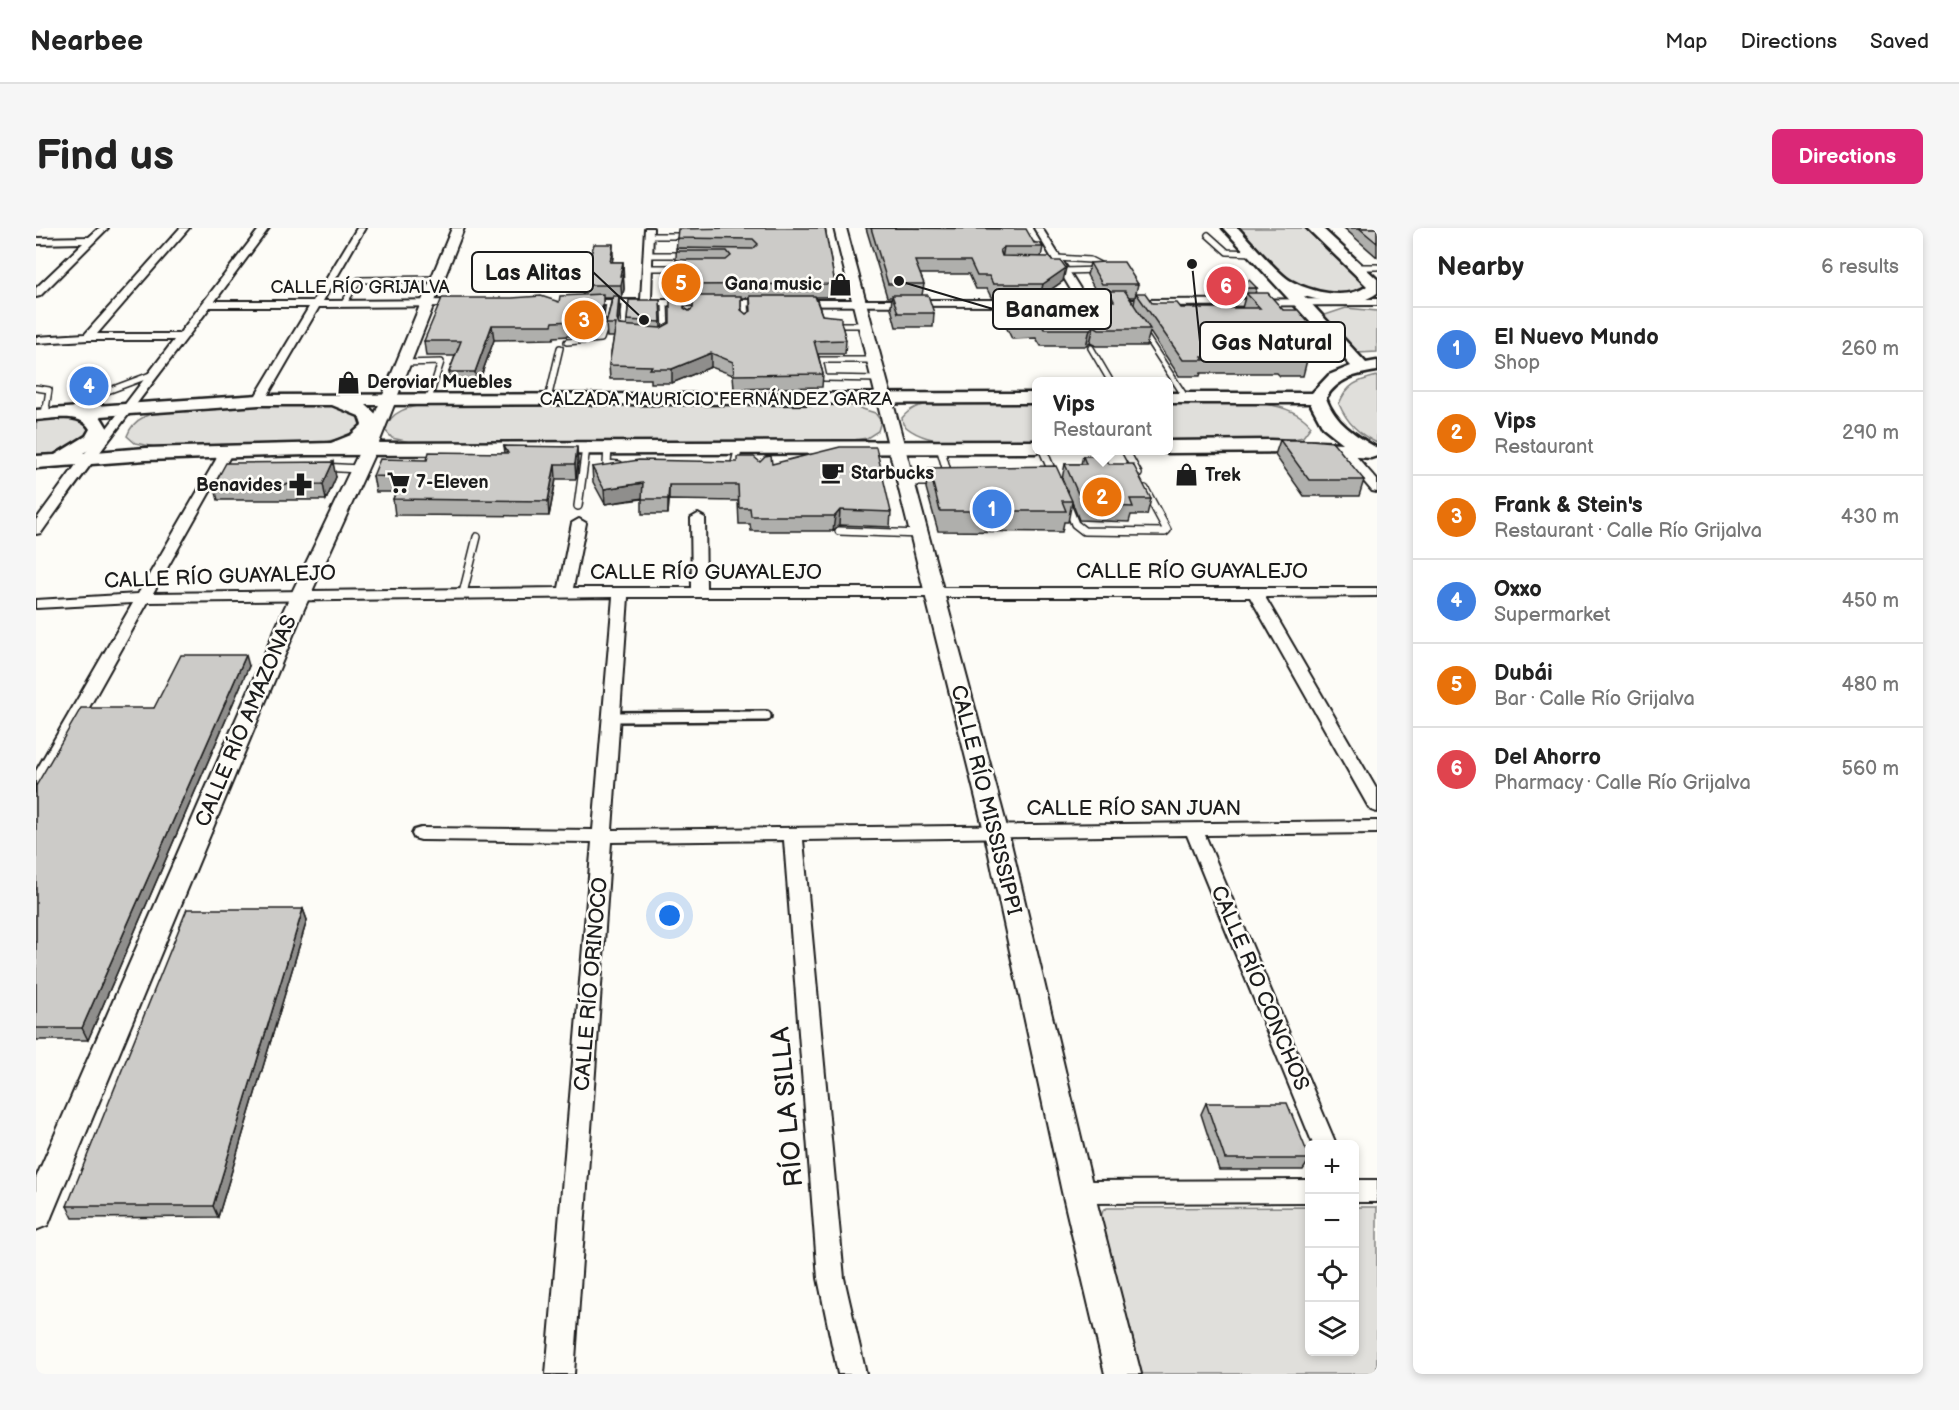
<!DOCTYPE html>
<meta charset="utf-8">
<style>
:root{--surface:#fff;--page:#f6f6f6;--text:#222;--muted:#767676;--line:#e0e0e0;--accent:#db2777}
body{margin:0;font-family:"Balsamiq Sans",sans-serif;background:var(--page);color:var(--text)}
.controls{position:absolute;right:18px;bottom:18px;display:grid;overflow:hidden;border-radius:9px;box-shadow:0 3px 9px #0003}
.controls button{width:54px;height:54px;display:grid;place-items:center;padding:0;border:0;border-bottom:2px solid var(--line);background:var(--surface);color:var(--text);font:30px sans-serif}
.you{position:absolute;left:634px;top:688px;width:21px;height:21px;margin:-15px;border:4px solid #fff;border-radius:50%;background:#1a73e8;box-shadow:0 0 0 9px #1a73e833}
.badge{display:grid;place-items:center;width:39px;height:39px;border-radius:50%;background:var(--accent);color:#fff;font-size:20px;font-weight:700}
.pin{position:absolute;translate:-50% -50%;border:3px solid #fff;box-shadow:0 2px 6px #0006}
.popup{position:absolute;left:996px;top:149px;width:141px;height:78px;box-sizing:border-box;display:grid;place-content:center;border-radius:9px;background:var(--surface);filter:drop-shadow(0 2px 4px #0005);font-size:20px;white-space:nowrap;color:var(--muted)}
.popup b{font-size:22px;color:var(--text)}
.popup::after{content:'';position:absolute;left:50%;top:100%;margin-left:-12px;border:12px solid transparent;border-top-color:var(--surface)}
.list{margin:0;padding:0;list-style:none}
h2{display:flex;justify-content:space-between;align-items:center;height:78px;margin:0;padding:0 24px;font-size:26px}
h2 small{font-size:20px;font-weight:400;color:var(--muted)}
.list li{display:grid;grid-template-columns:39px 1fr auto;gap:18px;align-items:center;box-sizing:border-box;height:84px;padding:0 24px;border-top:2px solid var(--line)}
.list b{display:block;font-size:22px;white-space:nowrap}
.list p{margin:0;font-size:20px;white-space:nowrap;color:var(--muted)}
.list em{font-size:20px;font-style:normal;color:var(--muted)}
.icon{flex:none;width:33px;height:33px;fill:none;stroke:currentColor;stroke-width:2;stroke-linecap:round;stroke-linejoin:round}
.map{position:relative;flex:none;width:1341px;height:1146px;overflow:hidden;border-radius:9px}
header{display:flex;align-items:center;gap:36px;box-sizing:border-box;height:84px;padding:0 30px;background:var(--surface);border-bottom:2px solid var(--line)}
header strong{font-size:28px}
nav{display:flex;gap:33px;margin-inline-start:auto;font-size:21px}
.intro{display:flex;align-items:center;justify-content:space-between;box-sizing:border-box;height:144px;padding:0 36px}
h1{margin:0;font-size:42px}
.button{padding:15px 27px;border-radius:9px;background:var(--accent);color:#fff;font-size:21px;font-weight:700}
main{display:flex;gap:36px;padding:0 36px}
aside{flex:1;background:var(--surface);border-radius:9px;box-shadow:0 3px 9px #0003}
.map>svg:first-child{display:block}
.green{fill:#e0dfdb;stroke:#7e7e7c;stroke-width:1.5}
.lines{fill:none;stroke-linecap:round;stroke-linejoin:round}
.service-far2-casing{stroke:#1c1c1c;stroke-width:8}
.service-far1-casing{stroke:#1c1c1c;stroke-width:10}
.service-casing{stroke:#1c1c1c;stroke-width:14}
.minor-casing{stroke:#1c1c1c;stroke-width:4}
.tertiary-casing{stroke:#1c1c1c;stroke-width:4}
.secondary-casing{stroke:#1c1c1c;stroke-width:5}
.service-far2{stroke:#fdfcf7;stroke-width:5}
.service-far1{stroke:#fdfcf7;stroke-width:7}
.service{stroke:#fdfcf7;stroke-width:9}
.minor{fill:#fdfcf7;fill-rule:evenodd}
.tertiary{fill:#fdfcf7;fill-rule:evenodd}
.secondary{fill:#fdfcf7;fill-rule:evenodd}
.wall{fill:#afafac;stroke:#1c1c1c;stroke-width:1.5;fill-rule:evenodd}
.shaded-wall{fill:#8f8e8c;stroke:#1c1c1c;stroke-width:1.5}
.building{fill:#cccbc8;stroke:#1c1c1c;stroke-width:1.5}
.labels{text-anchor:middle;dominant-baseline:central;stroke-width:5;stroke-linejoin:round;paint-order:stroke}
.far-poi-label{font-size:18px;font-weight:bold;fill:#1c1c1c;stroke:#fdfcf7;text-anchor:start}
.far-street-label{font-size:18px;fill:#1c1c1c;stroke:#fdfcf7}
.street-label{font-size:21px;fill:#1c1c1c;stroke:#fdfcf7}
.near-street-label{font-size:26px;fill:#1c1c1c;stroke:#fdfcf7}
.leader{fill:none;stroke:#1c1c1c;stroke-width:2}
.callout-dot{fill:#1c1c1c;stroke:#fdfcf7;stroke-width:2}
.callout{fill:#fdfcf7;stroke:#1c1c1c;stroke-width:2}
.callout-label{font-size:22px;text-anchor:middle;font-weight:bold;fill:#1c1c1c}
</style>
<header>
<strong>Nearbee</strong>
<nav><a>Map</a><a>Directions</a><a>Saved</a></nav>
</header>
<div class="intro"><h1>Find us</h1><a class="button">Directions</a></div>
<main>
<div class="map">
<svg width="1341" height="1146" viewBox="0 0 1341 1146">
<rect width="100%" height="100%" fill="#fdfcf7"/>
<filter id="ink" filterUnits="userSpaceOnUse"><feTurbulence type="fractalNoise" baseFrequency=".0167" numOctaves="2"/><feDisplacementMap in="SourceGraphic" scale="12" xChannelSelector="R" yChannelSelector="G"/><feConvolveMatrix kernelMatrix="1 2 1 2 8 2 1 2 1" color-interpolation-filters="sRGB"/></filter>
<g filter="url(#ink)">
<path class="green" d="M1201 0H1269L1326 54 1330 58 1329 61C1312 72 1269 65 1253 54 1237 43 1216 15 1201 0Z
M1310 80 1341 83V124L1322 125 1289 92V87Z
M1341 148V215C1323 206 1311 195 1303 176 1311 156 1321 153 1341 148Z
M300 175 313 178 329 193 322 203 310 209 284 215 124 220 99 215 91 208C98 187 120 184 139 180Z
M808 175 839 185 845 193 842 203 831 210 811 213 374 214 356 210 349 202C355 182 373 179 392 176Z
M897 175H1000V213C964 213 893 224 867 196L866 190C875 179 884 177 897 175Z
M1132 175C1172 175 1248 164 1275 198L1267 209 1249 213H1132Z
M30 188 50 191 58 207 31 223 0 229V191Z
M1273 979 1274 1124H1318L1319 979H1341V1146H1106L1065 989 1067 982 1071 980Z"/>
<g class="lines">
<defs>
<path id="service-far2" d="M1172 7 1191 24 1218 25
M612 8H652
M611 27H651
M1021 30 1054 32 1066 38 1064 42 1028 43
M1320 39H1341
M611 40H651
M308 75 323 52 400 51
M709 75 710 94
M571 88 573 76
M795 97H830
M1105 101 1150 170
M587 107 589 76
M628 107 630 106 629 76
M531 114 565 111 570 96
M1055 120 1075 154
M838 132H784L788 150 842 151
M367 135 405 134 393 171
M0 160 13 162 10 181
M512 171 524 120
M40 181 45 173 117 146"/>
<path id="service-far1" d="M38 184 41 180
M9 186 10 180
M572 219 571 236 583 237
M904 219 913 250
M1007 222 1018 248
M1089 222 1102 246
M286 239 323 241
M691 239H698L703 219
M871 254H901
M1030 274 1039 296 1048 303 1129 304 1131 302 1109 261
M542 278 550 220
M803 303 884 306
M427 365 441 309"/>
<path id="service" d="M576 489 730 488"/>
<path id="minor" d="M63 0H72L4 68 0 69V60L47 15 0 16V10L53 9Z
M144 0H153L61 106H143L224 0H233L179 73H277L321 0H329L287 73 428 72 433 75 428 78 283 79 229 172 223 176 217 172 273 79H174C118 154 59 228 5 305L0 306V292L48 226 71 200 138 112H52L0 115V109L49 106Z
M609 0H617L615 72H986L991 75 986 78 539 77 538 75 543 72H605Z
M998 0H1006L1053 75 1052 77H1044Z
M1341 71V77L1092 78 1087 75 1092 72Z
M1306 216 1310 217 1341 252V264L1336 263 1302 223 1300 220Z
M191 219 197 223 117 365 523 360 536 295 543 291 550 295 537 360H656L655 290 662 286 669 290 670 360H1341V368L1229 369 1341 562V584L1335 582 1332 578 1214 369H592L576 602 1341 593V605L1169 607 1300 916H1277L1151 607 767 612 808 1050 830 1146H802L782 1050 748 612 575 614 538 1146H510L556 614 385 612 378 610 376 606 378 602 385 600 557 602 577 369 112 374 9 558 6 562 0 564V543L97 375 0 380V372L102 366 185 223Z
M1274 952V974L1042 975 1033 972 1030 964 1033 956 1042 953Z
M1318 952H1341V974H1318Z"/>
<path id="tertiary" d="M416 0H428L341 220 268 381 16 987 12 997 0 1002V950L248 381 325 220Z
M798 0H810L972 603 1058 964 1105 1146H1069L1026 964 948 603Z"/>
<path id="secondary" d="M1187 0H1202C1213 12 1243 47 1255 53 1275 64 1311 73 1331 58L1271 0H1286L1341 51V65C1320 81 1291 74 1268 68L1330 135 1341 133V143C1320 146 1301 151 1290 170 1299 195 1319 207 1341 220V228L1335 230 1259 224 1132 225 1125 222H1132V213L1234 212 1307 215 1287 199 1274 175H1132V165H1276L1293 147 1315 138Z
M1000 165V175L330 177 341 187 344 198 328 215 1000 213V222H1007L1000 225 271 227 110 232 0 240V228L19 227 50 208 54 201C45 184 16 191 0 192V182L223 167ZM223 177H296L323 188 326 197 315 207 295 215 110 220 47 225 64 216 72 201 64 188Z"/>
</defs>
<use href="#service-far2" class="service-far2-casing"/>
<use href="#service-far1" class="service-far1-casing"/>
<use href="#service" class="service-casing"/>
<use href="#minor" class="minor-casing"/>
<use href="#tertiary" class="tertiary-casing"/>
<use href="#secondary" class="secondary-casing"/>
<use href="#service-far2" class="service-far2"/>
<use href="#service-far1" class="service-far1"/>
<use href="#service" class="service"/>
<use href="#minor" class="minor"/>
<use href="#tertiary" class="tertiary"/>
<use href="#secondary" class="secondary"/>
</g>
<path class="wall" d="M789 0 799 56 798 69H780L786 87 805 95 810 112 809 126H782L787 146 786 159 698 161 697 147 675 139 636 155H615V151H574L573 137 578 109H571L570 96 576 70H567L568 92 561 106 518 109 517 111 458 112 441 159H415L413 144 419 128H390L388 113 547 67 546 57 577 28 576 34H587L588 61 586 70H583L584 81 582 95 583 97 591 98V92L624 72 625 100 634 95 638 68 641 10ZM648 70H658L657 80 653 83 648 80ZM705 70H714V83L710 86 705 82Z
M830 0H972L1007 19 1005 29 1027 53 1004 69H990V70L1071 73V69H1063L1051 47 1054 35 1102 56 1099 69H1093L1098 76 1100 65 1116 75 1145 80H1206L1209 69H1202L1204 60H1221L1219 65 1247 82 1291 117 1287 133 1271 132 1267 148H1244L1241 145H1165L1164 148H1143L1114 104 1110 118H1060L1054 115 1050 118H1005L1000 110 976 111 961 80 963 69H955L951 61H940L933 46H884L888 56 886 67 898 85 897 99H860L855 80 856 69H851Z
M1308 0H1341V29Z
M1244 212 1328 252 1323 268H1268L1239 227Z
M468 218 542 234 540 251H520L513 288 359 287 357 271 360 264H340L337 248 391 232 469 225Z
M1047 228 1073 236 1115 271 1111 287H1095L1093 294 1043 292 1036 274 1032 294H1028L1026 304 902 303 890 260 893 240 1026 251 1029 236H1045Z
M724 234 736 236 855 284 854 299 803 297 797 303H715L714 296H703L702 273 633 272 632 286H606V271L569 276 557 254 556 239Z
M300 249 290 272H182L178 257Z
M213 438 52 812H0V558L118 480Z
M267 681 271 692 182 989 37 990 31 978Z
M1170 875 1274 931 1267 942H1183L1165 886Z"/>
<path class="shaded-wall" d="M577 16V28L575 46 574 34Z
M968 19 966 32 964 22Z
M587 34V46L585 56 587 48 588 61 586 70 584 48Z
M1030 40 1027 53 1004 69 1007 56Z
M991 63 988 80 981 70Z
M583 68 584 81 581 106V92Z
M567 77 568 92 561 106V92Z
M456 97 458 112 441 159 439 144Z
M1058 98 1054 115 1050 118 1054 101Z
M675 125V139L636 155V141Z
M541 219 542 234 540 251 539 236Z
M297 234 300 249 290 272 287 256Z
M519 236 520 251 513 288 512 273Z
M607 255V270L569 276 568 261Z
M633 257V272L632 286V271Z
M804 282 803 297 797 303 799 288Z
M210 427 213 438 52 812 46 800Z
M267 681 271 692 182 989 177 978Z"/>
<path class="building" d="M700 0H789L799 56 638 57 640 32H690L695 28 691 23H640V20L717 21 722 16 717 11 641 10 642 1Z
M835 0 990 1 998 15H1004L1007 19H968L964 22 966 28 1014 29 1016 33H1025L1030 40 1007 56H957L953 48H941L934 33H879L888 56H852Z
M1323 0H1341V15Z
M558 16H577L574 34H587L584 48H587L585 57H546Z
M1068 34H1088L1102 56H1066L1054 35Z
M1213 52 1221 60H1204Z
M963 63H991L981 70 1078 73 1073 63H1089L1114 101H1063L1058 98 1054 101H1008L1003 93H979Z
M1100 65H1109L1116 75H1141L1145 80H1224L1210 65H1232L1247 82H1262L1291 117H1265L1272 126H1266L1271 133 1248 132 1246 129H1166L1168 132H1147Z
M567 66V77L561 92 517 94 516 97H456L439 144H413L425 113H388L406 70H476L505 68 523 74 524 68Z
M856 67H892L898 85H862Z
M577 68H583L581 92 583 97 625 100 634 95V68H648V80L653 83 657 80 658 68H705V82L710 86 715 83 714 68H779L786 87 805 89V94L810 112 778 113 787 146 698 147 697 134 675 125 636 141H614L616 138 573 137 580 96H570Z
M593 72H624L625 94 591 92Z
M1244 212H1275L1297 214 1328 252H1273Z
M468 218 541 219 539 236H519L512 273 357 271 366 249 337 248 344 231 391 232 393 224 472 225Z
M804 219H840L855 284 804 282 799 288H715L714 280H703L702 257H633L632 271H606L607 255 568 261 556 239 603 232 701 234V229H718L724 234 729 229 735 228 736 236Z
M1047 228H1069L1073 236H1097L1115 271H1094L1097 279 1047 277 1029 236H1050Z
M297 234 287 256 178 257 190 235Z
M1020 238 1036 273H1026L1030 283H904L893 240Z
M145 427H210L46 800H0V558L45 480H118Z
M151 681H267L177 978H31Z
M1170 875H1251L1274 931H1189Z"/>
</g>
<defs>
<symbol id="shop-bare" viewBox="-9 -9 18 18"><path d="M-5-2.5h2.3a2.7 3.5 0 0 1 5.4 0H5L5.5 6h-11ZM-1.5-2.5h3a1.5 2.3 0 0 0-3 0Z" fill="#1c1c1c" stroke="#fdfcf7" stroke-width="2.5" paint-order="stroke"/></symbol>
<symbol id="cafe-bare" viewBox="-9 -9 18 18"><path d="M-5.5-4.5H6V0H3Q3 3.5 0 3.5H-2.5Q-5.5 3.5-5.5 0ZM3-3.2v2h1.7v-2ZM-6 4.5H4V6H-6Z" fill="#1c1c1c" stroke="#fdfcf7" stroke-width="2.5" paint-order="stroke"/></symbol>
<symbol id="supermarket-bare" viewBox="-9 -9 18 18"><path d="M-6-5.5h2.5l.6 2H6L4.5 2H-2.5L-4.4-4H-6ZM-1.5 3.2a1.3 1.3 0 1 0 .1 0ZM3 3.2a1.3 1.3 0 1 0 .1 0Z" fill="#1c1c1c" stroke="#fdfcf7" stroke-width="2.5" paint-order="stroke"/></symbol>
<symbol id="pharmacy-bare" viewBox="-9 -9 18 18"><path d="M-2-6h4v4h4v4h-4v4h-4v-4h-4v-4h4Z" fill="#1c1c1c" stroke="#fdfcf7" stroke-width="2.5" paint-order="stroke"/></symbol>
</defs>
<g fill-rule="evenodd">
<use href="#shop-bare" x="788" y="40" width="33" height="33"/>
<use href="#shop-bare" x="296" y="138" width="33" height="33"/>
<use href="#cafe-bare" x="780" y="228" width="33" height="33"/>
<use href="#shop-bare" x="1134" y="230" width="33" height="33"/>
<use href="#supermarket-bare" x="346" y="238" width="33" height="33"/>
<use href="#pharmacy-bare" x="248" y="240" width="33" height="33"/>
</g>
<g class="labels">
<g class="far-poi-label">
<text x="786" y="56" text-anchor="end">Gana music</text>
<text x="331" y="154">Deroviar Muebles</text>
<text x="815" y="245">Starbucks</text>
<text x="1169" y="247">Trek</text>
<text x="380" y="254">7-Eleven</text>
<text x="246" y="257" text-anchor="end">Benavides</text>
</g>
<g class="far-street-label">
<text x="324" y="59">CALLE RÍO GRIJALVA</text>
<text x="680" y="171">CALZADA MAURICIO FERNÁNDEZ GARZA</text>
</g>
<g class="street-label">
<text x="1156" y="343">CALLE RÍO GUAYALEJO</text>
<text x="670" y="344">CALLE RÍO GUAYALEJO</text>
<text transform="translate(184 349) rotate(-2)">CALLE RÍO GUAYALEJO</text>
<text transform="translate(210 493) rotate(-67)">CALLE RÍO AMAZONAS</text>
<text transform="translate(950 572) rotate(76)">CALLE RÍO MISSISSIPPI</text>
<text x="1098" y="580">CALLE RÍO SAN JUAN</text>
<text transform="translate(555 756) rotate(-85)">CALLE RÍO ORINOCO</text>
<text transform="translate(1224 760) rotate(67)">CALLE RÍO CONCHOS</text>
</g>
<g class="near-street-label">
<text transform="translate(752 879) rotate(-95)">RÍO LA SILLA</text>
</g>
</g>
<path class="leader" d="M608 92L557 44M863 53L957 81M1156 36L1164 114"/>
<g class="callout-dot">
<circle cx="608" cy="92" r="6"/>
<circle cx="863" cy="53" r="6"/>
<circle cx="1156" cy="36" r="6"/>
</g>
<g class="callout">
<rect x="436" y="24" width="121" height="40" rx="6"/>
<rect x="957" y="61" width="118" height="40" rx="6"/>
<rect x="1164" y="94" width="145" height="40" rx="6"/>
</g>
<g class="callout-label">
<text x="497" y="52">Las Alitas</text>
<text x="1016" y="89">Banamex</text>
<text x="1236" y="122">Gas Natural</text>
</g>
</svg>
<div class="controls">
<button>+</button>
<button>−</button>
<button><svg class="icon" aria-label="locate" viewBox="0 0 24 24"><circle cx="12" cy="12" r="6"/><path d="M12 2v4M12 18v4M2 12h4M18 12h4"/></svg></button>
<button><svg class="icon" aria-label="layers" viewBox="0 0 24 24"><path d="M12 4l9 5-9 5-9-5zM3 14l9 5 9-5"/></svg></button>
</div>
<div class="you"></div>
<div class="pin badge" style="left:956px;top:281px;background:#3f7fe0">1</div>
<div class="pin badge" style="left:1066px;top:269px;background:#e8710a">2</div>
<div class="popup"><b>Vips</b>Restaurant</div>
<div class="pin badge" style="left:548px;top:92px;background:#e8710a">3</div>
<div class="pin badge" style="left:53px;top:158px;background:#3f7fe0">4</div>
<div class="pin badge" style="left:645px;top:55px;background:#e8710a">5</div>
<div class="pin badge" style="left:1190px;top:58px;background:#e0444e">6</div>
</div>
<aside>
<h2>Nearby<small>6 results</small></h2>
<ul class="list">
<li><span class="badge" style="background:#3f7fe0">1</span><div><b>El Nuevo Mundo</b><p>Shop</p></div><em>260 m</em></li>
<li><span class="badge" style="background:#e8710a">2</span><div><b>Vips</b><p>Restaurant</p></div><em>290 m</em></li>
<li><span class="badge" style="background:#e8710a">3</span><div><b>Frank &amp; Stein's</b><p>Restaurant · Calle Río Grijalva</p></div><em>430 m</em></li>
<li><span class="badge" style="background:#3f7fe0">4</span><div><b>Oxxo</b><p>Supermarket</p></div><em>450 m</em></li>
<li><span class="badge" style="background:#e8710a">5</span><div><b>Dubái</b><p>Bar · Calle Río Grijalva</p></div><em>480 m</em></li>
<li><span class="badge" style="background:#e0444e">6</span><div><b>Del Ahorro</b><p>Pharmacy · Calle Río Grijalva</p></div><em>560 m</em></li>
</ul>
</aside>
</main>
